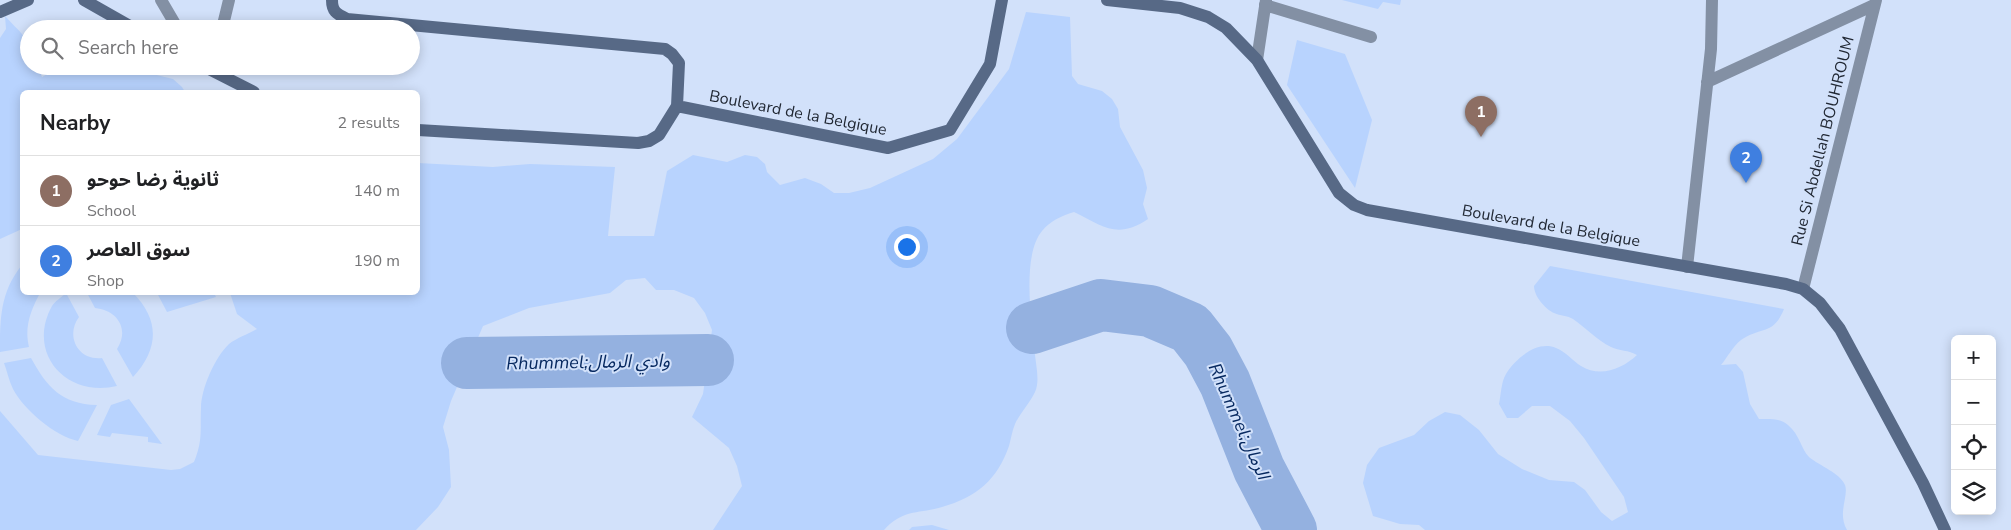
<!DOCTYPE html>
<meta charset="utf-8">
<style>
:root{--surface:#fff;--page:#f6f6f6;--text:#202124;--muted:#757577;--line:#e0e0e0;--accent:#a17726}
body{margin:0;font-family:"Nunito Sans","Noto Sans Arabic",sans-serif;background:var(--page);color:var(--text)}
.controls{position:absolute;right:15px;bottom:15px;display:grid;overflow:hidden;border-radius:8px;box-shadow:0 2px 12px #0003}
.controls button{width:45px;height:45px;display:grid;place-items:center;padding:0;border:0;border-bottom:1px solid var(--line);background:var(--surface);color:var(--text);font:25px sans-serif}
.you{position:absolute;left:906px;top:246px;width:18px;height:18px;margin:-12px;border:4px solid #fff;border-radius:50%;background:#1a73e8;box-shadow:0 0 0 8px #1a73e833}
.badge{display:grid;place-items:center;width:32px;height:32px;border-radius:50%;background:var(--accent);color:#fff;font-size:16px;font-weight:700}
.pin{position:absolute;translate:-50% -41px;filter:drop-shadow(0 1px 2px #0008)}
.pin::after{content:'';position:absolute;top:26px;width:18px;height:15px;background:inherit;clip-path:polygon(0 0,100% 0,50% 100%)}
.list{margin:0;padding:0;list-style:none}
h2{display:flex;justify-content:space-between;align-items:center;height:65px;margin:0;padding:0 20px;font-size:21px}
h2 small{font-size:16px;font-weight:400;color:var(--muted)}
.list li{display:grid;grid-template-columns:32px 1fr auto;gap:15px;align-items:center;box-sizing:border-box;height:70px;padding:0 20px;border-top:1px solid var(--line)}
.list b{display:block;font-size:19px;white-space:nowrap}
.list p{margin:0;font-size:16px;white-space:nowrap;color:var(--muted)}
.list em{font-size:16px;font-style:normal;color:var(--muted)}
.icon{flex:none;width:28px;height:28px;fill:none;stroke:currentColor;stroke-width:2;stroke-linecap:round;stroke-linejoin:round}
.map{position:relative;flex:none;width:2011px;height:530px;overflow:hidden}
.search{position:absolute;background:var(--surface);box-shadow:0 2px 12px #0003;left:20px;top:20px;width:400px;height:55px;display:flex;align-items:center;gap:12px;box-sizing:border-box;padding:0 18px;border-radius:28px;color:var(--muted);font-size:19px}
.panel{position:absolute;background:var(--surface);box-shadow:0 2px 12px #0003;left:20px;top:90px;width:400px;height:205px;border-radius:8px}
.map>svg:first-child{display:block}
.green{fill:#b8d3fe}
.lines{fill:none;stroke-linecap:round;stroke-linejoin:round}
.river{stroke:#94b1e0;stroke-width:52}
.service{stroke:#8390a4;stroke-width:12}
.minor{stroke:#8390a4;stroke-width:12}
.tertiary{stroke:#8390a4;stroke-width:12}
.secondary{stroke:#576986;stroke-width:12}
.labels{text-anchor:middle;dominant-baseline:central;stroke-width:4;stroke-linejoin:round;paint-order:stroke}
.street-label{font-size:16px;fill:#212834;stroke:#d2e1fa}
.water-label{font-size:18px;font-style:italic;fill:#072960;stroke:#d2e1fa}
</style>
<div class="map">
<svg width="2011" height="530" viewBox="0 0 2011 530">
<rect width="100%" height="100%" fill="#d2e1fa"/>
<path class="green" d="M1342 0H1401L1400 5 1383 2 1378 9Z
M1026 12 1070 17 1072 76 1078 84 1102 91 1112 99 1118 109 1120 127 1143 170 1147 188 1143 204 1148 219C1117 240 1103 226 1074 212 1061 216 1050 221 1042 231 1021 256 1032 325 1035 355 1036 365 1040 382 1035 392 1030 403 1020 413 1015 424 1012 431 1011 439 1009 446 997 480 977 497 942 507 918 514 903 509 884 530H713L742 486 737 466 729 448 692 417 703 394 712 330 705 313 694 298 674 290H656L645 278 626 280 610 293 529 308 483 326 451 401 443 427 449 450 451 487 438 507 416 530H0V411L38 455 171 470 180 469 194 462C203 440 200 430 201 408 201 389 215 357 229 344 237 338 248 334 257 329L237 314 230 293 418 292V163L493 167 530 164 615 167 608 236H654L667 171 693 155 727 162 745 155 757 157 765 164 767 172 780 185 805 178 821 184 834 193H849L870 188 933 159 957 139 1009 69Z
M5 16C25 38 29 35 29 66H38L42 77 62 66H120L173 79 182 87 185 92H22V229L0 239V38L6 29Z
M1297 40 1345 54 1372 120 1355 188 1287 85Z
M22 265V292L40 293C31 310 24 327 29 347L0 352C0 319 0 292 22 265Z
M1550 266 1784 309C1773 336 1761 326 1741 340 1733 346 1727 358 1721 365L1736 364 1743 372 1750 404 1759 419C1770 419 1780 418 1788 425 1800 435 1801 449 1809 457 1820 466 1840 473 1845 485 1849 496 1837 513 1847 530H1425L1419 525 1400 524 1373 516 1363 483 1367 465 1379 448 1414 435 1429 421 1445 412 1460 415 1479 430 1498 454 1522 469 1549 480 1574 482 1585 490 1601 512 1612 521 1628 512 1624 497 1584 438 1570 421 1550 406H1532L1518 418H1507L1499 404C1501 395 1501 382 1506 374 1515 359 1537 340 1556 348 1565 351 1573 361 1581 366 1600 378 1622 369 1637 355 1629 350 1619 351 1611 347 1597 340 1586 328 1573 319 1566 315 1561 316 1554 313 1545 309 1534 296 1534 286Z
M66 293 79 317C65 336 78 361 102 358L117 386C66 398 26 353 52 306 55 301 62 297 66 293Z
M87 293H133C160 320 159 349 133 377L117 349C130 329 117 310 95 308Z
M157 293H214L216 297 167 312Z
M31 358C47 387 61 404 97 405L78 441C55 436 24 410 13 389 9 381 7 371 4 363Z
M129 399 162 444 148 442V437L112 433 110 437 97 435 111 405Z
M932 525 949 530H909L912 527Z"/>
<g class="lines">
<path class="river" d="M1032 328 1101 305 1150 311 1190 328 1208 351 1225 383 1259 469 1291 530
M467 363 708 360"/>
<path class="service" d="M1265 5 1371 37"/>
<path class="minor" d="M161 0 178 29
M222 29 229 0
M1707 82 1874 5
M1687 267 1711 49 1712 0
M1803 289 1876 0"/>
<path class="tertiary" d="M1257 60 1266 0"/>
<path class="secondary" d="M84 0 135 29
M332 0C332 12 337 14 347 19L665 49 672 54 679 63 677 106 659 135 649 141 638 143 418 130
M1107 0 1180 8 1208 17 1226 28 1257 60 1339 193 1354 205 1367 210 1786 284 1803 289 1820 303 1840 329 1923 483 1945 530
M0 12 28 0
M203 66 254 92
M677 106 888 148 950 130 990 64 1002 0"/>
</g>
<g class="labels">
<g class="street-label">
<text transform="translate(798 113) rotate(11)">Boulevard de la Belgique</text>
<text transform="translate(1823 141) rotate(-76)">Rue Si Abdellah BOUHROUM</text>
<text transform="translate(1551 226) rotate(10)">Boulevard de la Belgique</text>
</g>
<g class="water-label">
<text transform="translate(588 362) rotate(-1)">Rhummel;وادي الرمال</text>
<text transform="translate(1239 421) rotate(66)">Rhummel;الرمال</text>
</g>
</g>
</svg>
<div class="controls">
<button>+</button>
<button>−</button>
<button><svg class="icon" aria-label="locate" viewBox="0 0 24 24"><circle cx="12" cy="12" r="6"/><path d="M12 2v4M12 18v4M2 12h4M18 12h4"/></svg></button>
<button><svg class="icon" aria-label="layers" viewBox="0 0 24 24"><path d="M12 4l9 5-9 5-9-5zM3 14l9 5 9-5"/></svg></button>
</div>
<div class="you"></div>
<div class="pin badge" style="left:1481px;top:137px;background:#8d6e63">1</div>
<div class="pin badge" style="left:1746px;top:183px;background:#3f7fe0">2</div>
<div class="search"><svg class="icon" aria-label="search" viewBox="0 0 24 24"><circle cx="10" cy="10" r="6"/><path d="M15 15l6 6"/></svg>Search here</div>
<section class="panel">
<h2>Nearby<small>2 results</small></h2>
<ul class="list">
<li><span class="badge" style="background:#8d6e63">1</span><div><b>ثانوية رضا حوحو</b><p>School</p></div><em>140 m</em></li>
<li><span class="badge" style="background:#3f7fe0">2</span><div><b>سوق العاصر</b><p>Shop</p></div><em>190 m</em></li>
</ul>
</section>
</div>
